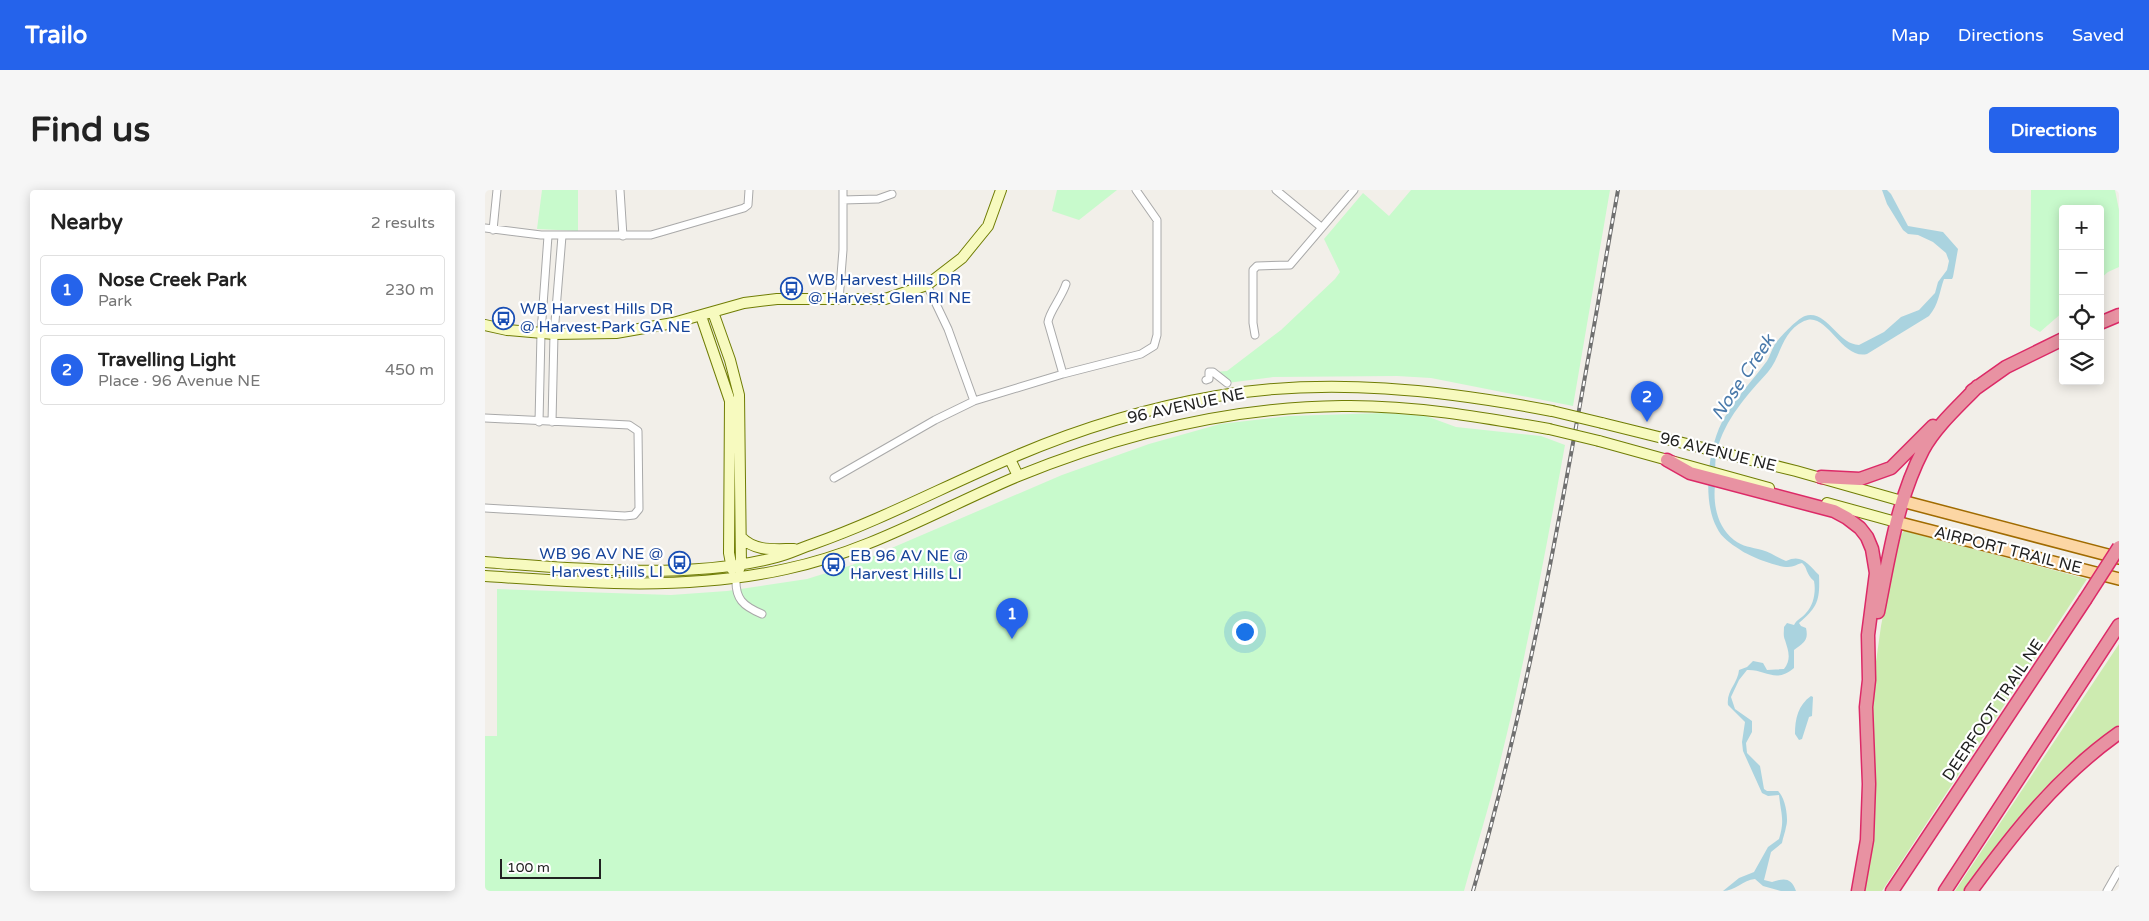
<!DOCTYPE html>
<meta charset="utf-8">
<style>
:root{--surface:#fff;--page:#f6f6f6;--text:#222;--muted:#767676;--line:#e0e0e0;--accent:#2563eb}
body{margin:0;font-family:"Varela Round",sans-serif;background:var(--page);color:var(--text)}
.controls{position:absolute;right:15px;top:15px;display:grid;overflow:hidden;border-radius:5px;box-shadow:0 2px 12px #0003}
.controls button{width:45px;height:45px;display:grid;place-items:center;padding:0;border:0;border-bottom:1px solid var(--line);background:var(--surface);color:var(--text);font:25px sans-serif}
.scale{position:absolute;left:15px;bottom:12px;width:101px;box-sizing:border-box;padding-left:5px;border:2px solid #222;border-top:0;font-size:14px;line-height:18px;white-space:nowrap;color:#222;-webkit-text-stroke:4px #fff;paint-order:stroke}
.you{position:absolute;left:759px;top:441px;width:18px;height:18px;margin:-12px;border:4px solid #fff;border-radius:50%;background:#1a73e8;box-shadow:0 0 0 8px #1a73e833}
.badge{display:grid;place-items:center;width:32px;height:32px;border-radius:50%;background:var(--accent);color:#fff;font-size:16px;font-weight:700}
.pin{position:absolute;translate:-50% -41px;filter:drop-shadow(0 1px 2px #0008)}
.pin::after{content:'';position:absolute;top:26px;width:18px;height:15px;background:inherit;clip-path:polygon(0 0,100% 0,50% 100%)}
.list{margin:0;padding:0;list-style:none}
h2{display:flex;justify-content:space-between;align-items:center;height:65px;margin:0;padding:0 20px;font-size:21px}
h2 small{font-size:16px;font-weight:400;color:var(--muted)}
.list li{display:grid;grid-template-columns:32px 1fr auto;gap:15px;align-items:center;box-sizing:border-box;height:70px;margin:0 10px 10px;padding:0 10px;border:1px solid var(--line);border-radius:5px}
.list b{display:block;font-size:19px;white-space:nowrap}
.list p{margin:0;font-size:16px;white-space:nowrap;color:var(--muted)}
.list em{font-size:16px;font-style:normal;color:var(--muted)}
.icon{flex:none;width:28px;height:28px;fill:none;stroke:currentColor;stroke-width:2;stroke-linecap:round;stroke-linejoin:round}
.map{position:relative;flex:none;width:1634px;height:701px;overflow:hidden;border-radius:5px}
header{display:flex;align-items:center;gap:30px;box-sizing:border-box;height:70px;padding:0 25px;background:var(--accent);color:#fff}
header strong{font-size:24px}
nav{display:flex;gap:28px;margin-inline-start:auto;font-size:18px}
.intro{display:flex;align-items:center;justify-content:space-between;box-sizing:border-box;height:120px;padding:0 30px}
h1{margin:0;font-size:35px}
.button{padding:12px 22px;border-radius:5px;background:var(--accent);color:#fff;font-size:18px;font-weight:700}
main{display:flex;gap:30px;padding:0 30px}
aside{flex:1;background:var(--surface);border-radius:5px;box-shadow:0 2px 12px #0003}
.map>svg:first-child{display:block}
.grass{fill:#cdebb0}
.park{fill:#c8facc}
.water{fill:#aad3df}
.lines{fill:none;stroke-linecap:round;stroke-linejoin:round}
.street-casing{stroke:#a9a9a9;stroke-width:9}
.secondary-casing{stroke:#707d05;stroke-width:12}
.primary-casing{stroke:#a06b00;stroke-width:14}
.highway-casing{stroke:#dc2a67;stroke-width:15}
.street{stroke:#fff;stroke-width:7}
.secondary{stroke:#f7fabf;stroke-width:10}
.primary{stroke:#fcd6a4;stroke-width:11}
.highway{stroke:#e892a2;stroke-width:12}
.rail-casing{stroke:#707070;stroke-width:4}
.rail{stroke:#fff;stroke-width:2;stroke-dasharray:5.5;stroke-linecap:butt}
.secondary-bridge-casing{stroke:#707d05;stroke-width:12;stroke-linecap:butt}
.highway-bridge-casing{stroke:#dc2a67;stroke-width:15;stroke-linecap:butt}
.secondary-bridge{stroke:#f7fabf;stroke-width:10}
.highway-bridge{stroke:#e892a2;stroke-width:12}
.labels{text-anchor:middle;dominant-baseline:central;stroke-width:4.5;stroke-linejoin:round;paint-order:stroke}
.transit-label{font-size:16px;fill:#164399;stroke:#fff;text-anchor:start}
.street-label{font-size:16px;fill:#222;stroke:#fff}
.water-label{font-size:18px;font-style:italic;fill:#4a7aab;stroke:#fff}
</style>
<header>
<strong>Trailo</strong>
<nav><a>Map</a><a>Directions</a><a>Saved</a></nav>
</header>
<div class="intro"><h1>Find us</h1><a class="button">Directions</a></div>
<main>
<aside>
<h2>Nearby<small>2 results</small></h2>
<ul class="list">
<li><span class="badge">1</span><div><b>Nose Creek Park</b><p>Park</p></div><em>230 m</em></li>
<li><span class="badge">2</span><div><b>Travelling Light</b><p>Place · 96 Avenue NE</p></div><em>450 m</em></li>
</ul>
</aside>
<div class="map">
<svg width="1634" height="701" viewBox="0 0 1634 701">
<rect width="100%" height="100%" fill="#f2efe9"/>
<path class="grass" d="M1419 341 1602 389 1397 701H1379L1386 588 1388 493 1396 436 1410 363 1414 347Z
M1634 454V535C1610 553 1586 570 1566 592 1533 625 1506 663 1479 701H1470Z"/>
<path class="park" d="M57 0H93V41L52 39Z
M572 0H632L594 30 567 21Z
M926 0H1125L1088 216 946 188 912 186 788 187 742 193 729 182 742 181 796 140 850 89 855 82 839 49 878 3 904 26Z
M1546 0H1630L1634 20V77L1623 82 1615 89V19H1578V122L1555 142 1545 136Z
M899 223 941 226 971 237 1056 246 1080 255C1060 364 1040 473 1013 580 1003 621 990 661 979 701H0V546H12V399L186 405 242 401 322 389 367 375 577 285 664 254 735 234 804 226Z"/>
<path class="water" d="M1397 0H1402L1406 4 1423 36 1458 42 1473 59 1468 87 1467 89H1459C1454 103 1454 114 1444 126L1382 164C1356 170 1342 120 1319 131 1296 142 1296 167 1283 182 1263 204 1239 230 1232 261 1229 272 1231 283 1230 295 1228 314 1232 337 1249 350 1258 357 1266 357 1277 360 1285 362 1293 368 1301 371 1317 363 1324 375 1334 385 1335 410 1333 417 1314 433L1316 436 1321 438C1324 451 1318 453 1309 460V478C1291 494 1280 479 1262 480L1254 490 1246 507 1250 519 1267 531V542L1261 553 1262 563 1275 576 1279 599 1282 601H1293C1300 607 1304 628 1301 637 1300 643 1298 647 1297 653L1286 662 1279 690 1287 692C1299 688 1306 687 1311 701H1296L1278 696 1270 689C1258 690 1250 701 1238 701L1254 688 1269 682 1283 657 1294 649C1300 629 1296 625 1294 605L1283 606 1277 603 1258 561 1257 552 1260 532 1243 515C1241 501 1253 493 1254 480L1262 477 1268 471 1278 473 1282 480 1299 479C1307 469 1303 460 1300 450 1298 446 1299 441 1299 437L1302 433 1309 435C1312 429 1317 428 1321 423 1329 415 1331 401 1329 391 1320 383 1323 378 1317 373 1312 374 1309 377 1303 377 1292 377 1263 366 1254 359 1246 354 1236 347 1232 338 1217 311 1223 259 1237 232 1249 210 1267 191 1282 171 1285 166 1287 159 1290 154 1295 147 1313 128 1320 126 1342 119 1353 155 1374 155L1399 142 1416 127 1434 120 1450 103 1453 92 1462 80 1464 71 1461 63 1448 52 1433 45 1423 44 1418 40 1402 14Z
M1326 506 1328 507 1327 526 1324 527 1317 549 1314 550 1310 544C1310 529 1313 515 1326 506Z"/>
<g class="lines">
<defs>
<path id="street" d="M135 0 138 46
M791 0 836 37
M358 10 393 9 407 4
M0 38 56 45H166L259 18 263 15 264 0
M8 40 12 0
M442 95 463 139 489 211 578 184 656 164 669 156 672 145V30L651 0
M354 110 358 60V0
M770 145 768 133V80L772 76 805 75 869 0
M578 184 563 132C564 122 577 107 581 94
M721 190 724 189V182H728L742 193
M0 228 144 235 153 241 154 319 149 325 140 326 0 318
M54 232 56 143 63 46
M67 232 69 144 77 46
M349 288 450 230 489 211
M251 388C250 409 258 416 277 424
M1622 701 1634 680"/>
<path id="secondary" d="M228 122 245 170 254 205 256 375 254 379
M216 126 245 211 244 363 247 379
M0 135 22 140 69 144 131 143 188 133 259 113 292 109H400L442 95 477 68 503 36 516 0
M1117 233 1311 281 1417 311
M1114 251 1284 298
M525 269 533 286
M1342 313 1411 332
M256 347C270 362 290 359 309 359
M0 372C89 379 206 390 292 367 304 364 316 358 328 354 396 330 460 296 526 268 591 240 662 218 732 206 843 187 958 200 1067 221
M0 386C100 393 203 401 301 379 383 362 455 319 531 287 633 245 745 217 857 216 927 215 996 227 1064 239"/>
<path id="primary" d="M1417 311 1634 368
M1411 332 1634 389"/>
<path id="highway" d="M1615 133 1634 125
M1487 201 1521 177 1578 149
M1182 270 1205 283 1349 321 1362 328 1375 338 1382 347 1387 359 1391 383 1383 445 1384 490 1381 517 1384 594 1382 650 1373 701
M1336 287 1375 289 1406 278 1448 236
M1393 422C1404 367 1412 310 1438 260 1451 236 1475 215 1493 196
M1407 701 1600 410
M1460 701 1634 435
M1486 701C1529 642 1573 586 1634 543"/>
</defs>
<use href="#street" class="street-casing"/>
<use href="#secondary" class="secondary-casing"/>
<use href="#primary" class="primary-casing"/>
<use href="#highway" class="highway-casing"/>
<use href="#street" class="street"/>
<use href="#secondary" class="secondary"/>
<use href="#primary" class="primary"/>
<use href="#highway" class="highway"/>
<defs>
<path id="rail" d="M988 701C1054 471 1091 235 1133 0"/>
</defs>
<use href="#rail" class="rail-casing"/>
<use href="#rail" class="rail"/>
<defs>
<path id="secondary-bridge" d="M1067 221 1117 233
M1064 239 1114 251"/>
<path id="highway-bridge" d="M1600 410 1634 357"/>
</defs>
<use href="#secondary-bridge" class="secondary-bridge-casing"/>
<use href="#highway-bridge" class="highway-bridge-casing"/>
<use href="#secondary-bridge" class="secondary-bridge"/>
<use href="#highway-bridge" class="highway-bridge"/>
</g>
<defs>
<symbol id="bus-ring" viewBox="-11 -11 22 22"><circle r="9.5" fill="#fff" stroke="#1a4fb4" stroke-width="1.5"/><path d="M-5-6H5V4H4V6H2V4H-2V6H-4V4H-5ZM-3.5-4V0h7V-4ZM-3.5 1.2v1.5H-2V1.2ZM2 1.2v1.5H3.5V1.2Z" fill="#1a4fb4"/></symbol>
</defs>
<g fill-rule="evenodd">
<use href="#bus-ring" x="294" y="86" width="25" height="25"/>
<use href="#bus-ring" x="6" y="116" width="25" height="25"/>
<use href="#bus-ring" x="182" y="360" width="25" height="25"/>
<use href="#bus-ring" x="336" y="362" width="25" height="25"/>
</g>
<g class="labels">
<g class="transit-label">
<text x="323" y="90">WB Harvest Hills DR<tspan x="323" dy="18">@ Harvest Glen RI NE</tspan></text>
<text x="35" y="119">WB Harvest Hills DR<tspan x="35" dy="18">@ Harvest Park GA NE</tspan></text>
<text x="178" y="364" text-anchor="end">WB 96 AV NE @<tspan x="178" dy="18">Harvest Hills LI</tspan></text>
<text x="365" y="366">EB 96 AV NE @<tspan x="365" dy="18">Harvest Hills LI</tspan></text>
</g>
<g class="street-label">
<text transform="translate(701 216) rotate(-12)">96 AVENUE NE</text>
<text transform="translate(1233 262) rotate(14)">96 AVENUE NE</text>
<text transform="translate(1523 360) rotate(14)">AIRPORT TRAIL NE</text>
<text transform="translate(1508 520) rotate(-56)">DEERFOOT TRAIL NE</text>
</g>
<g class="water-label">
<text transform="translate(1258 187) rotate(-56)">Nose Creek</text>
</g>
</g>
</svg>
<div class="controls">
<button>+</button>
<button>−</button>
<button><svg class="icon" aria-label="locate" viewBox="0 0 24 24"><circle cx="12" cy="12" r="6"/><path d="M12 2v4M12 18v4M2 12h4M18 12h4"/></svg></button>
<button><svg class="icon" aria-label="layers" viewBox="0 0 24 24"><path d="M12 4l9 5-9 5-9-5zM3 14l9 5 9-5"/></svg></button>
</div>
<div class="scale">100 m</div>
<div class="you"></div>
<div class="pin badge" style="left:527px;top:449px">1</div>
<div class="pin badge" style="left:1162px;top:232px">2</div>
</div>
</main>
